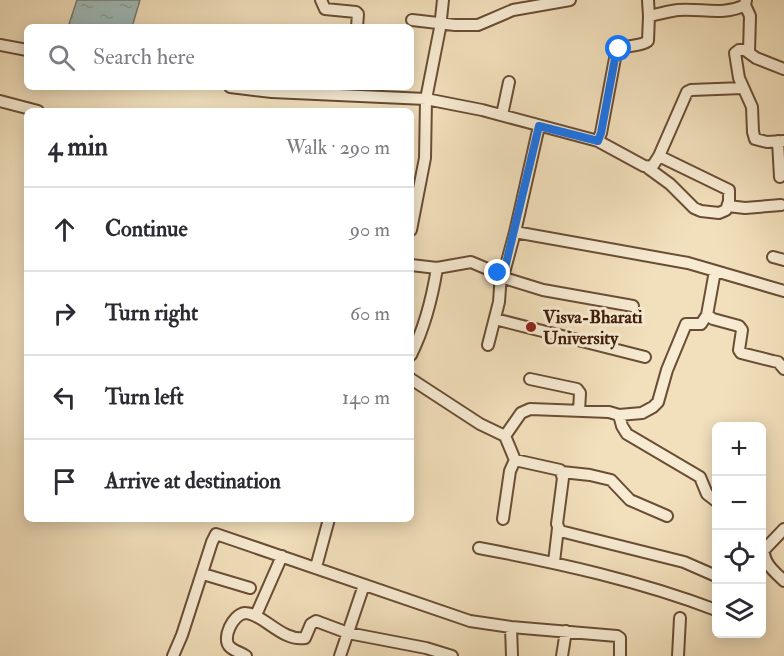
<!DOCTYPE html>
<meta charset="utf-8">
<style>
:root{--surface:#fff;--page:#f2f2f3;--text:#2b2b33;--muted:#7c7c81;--line:#e1e1e2}
body{margin:0;font-family:"IM FELL Double Pica",serif;background:var(--page);color:var(--text)}
.controls{position:absolute;right:18px;bottom:18px;display:grid;overflow:hidden;border-radius:9px;box-shadow:0 3px 15px #0003}
.controls button{width:54px;height:54px;display:grid;place-items:center;padding:0;border:0;border-bottom:2px solid var(--line);background:var(--surface);color:var(--text);font:30px sans-serif}
.stop{position:absolute;width:18px;height:18px;margin:-14px;border:4px solid #1a73e8;border-radius:50%;background:#fff}
.stop.end{background:#1a73e8;border-color:#fff;box-shadow:0 2px 6px #0008}
.list{margin:0;padding:0;list-style:none}
h2{display:flex;justify-content:space-between;align-items:center;height:78px;margin:0;padding:0 24px;font-size:26px}
h2 small{font-size:20px;font-weight:400;color:var(--muted)}
.list li{display:grid;grid-template-columns:39px 1fr auto;gap:18px;align-items:center;box-sizing:border-box;height:84px;padding:0 24px;border-top:2px solid var(--line)}
.list b{display:block;font-size:22px;white-space:nowrap}
.list em{font-size:20px;font-style:normal;color:var(--muted)}
.icon{flex:none;width:33px;height:33px;fill:none;stroke:currentColor;stroke-width:2;stroke-linecap:round;stroke-linejoin:round}
.map{position:relative;flex:none;width:784px;height:656px;overflow:hidden}
.search{position:absolute;background:var(--surface);box-shadow:0 3px 15px #0003;left:24px;top:24px;width:390px;height:66px;display:flex;align-items:center;gap:15px;box-sizing:border-box;padding:0 21px;border-radius:9px;color:var(--muted);font-size:22px}
.panel{position:absolute;background:var(--surface);box-shadow:0 3px 15px #0003;left:24px;top:108px;width:390px;height:414px;border-radius:9px}
.map>svg:first-child{display:block}
.water{fill:url(#water-ripples);stroke:#777b72;stroke-width:1.5}
.lines{fill:none;stroke-linecap:round;stroke-linejoin:round}
.minor-casing{stroke:#6a4d34;stroke-width:14}
.minor{stroke:#f7ebd3;stroke-width:10}
.route{stroke:#1a73e8;stroke-width:8}
.poi-dot{fill:#8f2418;stroke:#f7ebd3;stroke-width:2}
.labels{text-anchor:middle;dominant-baseline:central;stroke-width:6;stroke-linejoin:round;paint-order:stroke}
.poi-label{font-size:18px;font-weight:bold;fill:#3c1c07;stroke:#f7ebd3;text-anchor:start}
</style>
<div class="map">
<svg width="784" height="656" viewBox="0 0 784 656">
<defs>
<pattern id="water-ripples" width="26" height="14" patternUnits="userSpaceOnUse" patternTransform="scale(1.5)"><rect width="26" height="14" fill="#9fbbba"/><path d="M2 4q2-2 4 0t4 0M15 11q2-2 4 0t4 0" fill="none" stroke="#8aa09e"/></pattern>
</defs>
<rect width="100%" height="100%" fill="#f2e0bc"/>
<filter id="stains"><feTurbulence type="fractalNoise" baseFrequency=".00333" numOctaves="4"/><feColorMatrix values="0 0 0 0 .2 0 0 0 0 .09 0 0 0 0 .02 0 0 0 .5 -.17"/></filter>
<radialGradient id="worn" r=".72"><stop offset=".6" stop-color="#630" stop-opacity="0"/><stop offset="1" stop-color="#630" stop-opacity=".3"/></radialGradient>
<path class="water" d="M77 0H140L132 27H68Z"/>
<g class="lines">
<defs>
<path id="minor" d="M321 0 325 9 356 12 358 14 357 27
M648 0 649 16
M745 5 750 16 749 52
M412 20 455 25H478L513 10 570 0
M0 45 27 50
M784 69 756 58 745 50H739L735 53 739 78 752 107 753 132 755 139 767 142 784 141
M230 87 272 92 426 99 440 28 443 0
M0 101 38 111
M502 115 509 82
M598 141 644 166 652 167 659 156 687 92 691 90 743 88
M778 141 780 177
M648 168 670 184 694 208 701 211 719 213 726 210 729 201V190L659 156
M728 206 745 208 781 205
M411 230 425 158 426 99 482 110 598 141 601 133 616 53C624 43 638 48 648 41L649 16C659 14 669 11 678 10 701 8 724 16 745 5L746 0
M515 232 539 126
M773 257 784 260
M411 265 437 268C432 299 425 327 411 355
M437 268 471 262 497 273H501L505 269 515 232 688 263 784 291
M715 271 707 315 713 319 739 326 742 330 739 350 741 353 773 361 778 362 784 369
M501 277 543 290 633 306
M495 319 645 357
M488 345 499 302 501 273
M411 379 480 424 505 436 515 460 560 470 563 478 557 524 560 531 684 562 716 576
M530 379 577 389 580 393 579 411
M619 415 622 426 627 434 700 477 707 494 716 501
M505 436 521 413 530 409 609 412 619 415 642 413 653 407 658 402 667 370 686 324H701L707 315
M562 472 590 475 611 480 630 500 667 516
M503 519 510 471 515 460
M784 529 764 550C763 563 775 572 784 581
M479 548C559 563 640 581 716 610
M554 562 558 528
M316 567 329 519
M203 574 250 588
M256 615 282 556
M511 627 512 656
M173 656 182 635 212 542 216 534 470 621 511 627 617 636 620 638V656
M246 656C242 653 234 651 230 647 221 639 233 614 245 613 263 613 282 642 305 638L311 624 316 621 348 633 426 648 452 656
M340 656 364 585
M562 656 566 631
M678 656 680 618"/>
</defs>
<use href="#minor" class="minor-casing"/>
<use href="#minor" class="minor"/>
</g>
<g class="lines">
<path class="route" d="M498 273H501L505 268 539 126 598 141 601 133 616 53 619 49"/>
</g>
<circle class="poi-dot" cx="531" cy="327" r="6"/>
<g class="labels">
<g class="poi-label">
<text x="543" y="317">Visva-Bharati<tspan x="543" dy="21">University</tspan></text>
</g>
</g>
<rect width="100%" height="100%" filter="url(#stains)"/>
<rect width="100%" height="100%" fill="url(#worn)"/>
</svg>
<div class="controls">
<button>+</button>
<button>−</button>
<button><svg class="icon" aria-label="locate" viewBox="0 0 24 24"><circle cx="12" cy="12" r="6"/><path d="M12 2v4M12 18v4M2 12h4M18 12h4"/></svg></button>
<button><svg class="icon" aria-label="layers" viewBox="0 0 24 24"><path d="M12 4l9 5-9 5-9-5zM3 14l9 5 9-5"/></svg></button>
</div>
<div class="stop" style="left:619px;top:49px"></div>
<div class="stop end" style="left:498px;top:273px"></div>
<div class="search"><svg class="icon" aria-label="search" viewBox="0 0 24 24"><circle cx="10" cy="10" r="6"/><path d="M15 15l6 6"/></svg>Search here</div>
<section class="panel">
<h2>4 min<small>Walk · 290 m</small></h2>
<ul class="list">
<li><svg class="icon" aria-label="ahead" viewBox="0 0 24 24"><path d="M12 20V5M6 11l6-6 6 6"/></svg><div><b>Continue</b></div><em>90 m</em></li>
<li><svg class="icon" aria-label="right" viewBox="0 0 24 24"><path d="M7 20v-9h11M14 6l5 5-5 5"/></svg><div><b>Turn right</b></div><em>60 m</em></li>
<li><svg class="icon" aria-label="left" viewBox="0 0 24 24"><path d="M17 20v-9H6M10 6l-5 5 5 5"/></svg><div><b>Turn left</b></div><em>140 m</em></li>
<li><svg class="icon" aria-label="arrive" viewBox="0 0 24 24"><path d="M6 21V4h12l-3 4 3 4H6"/></svg><div><b>Arrive at destination</b></div></li>
</ul>
</section>
</div>
